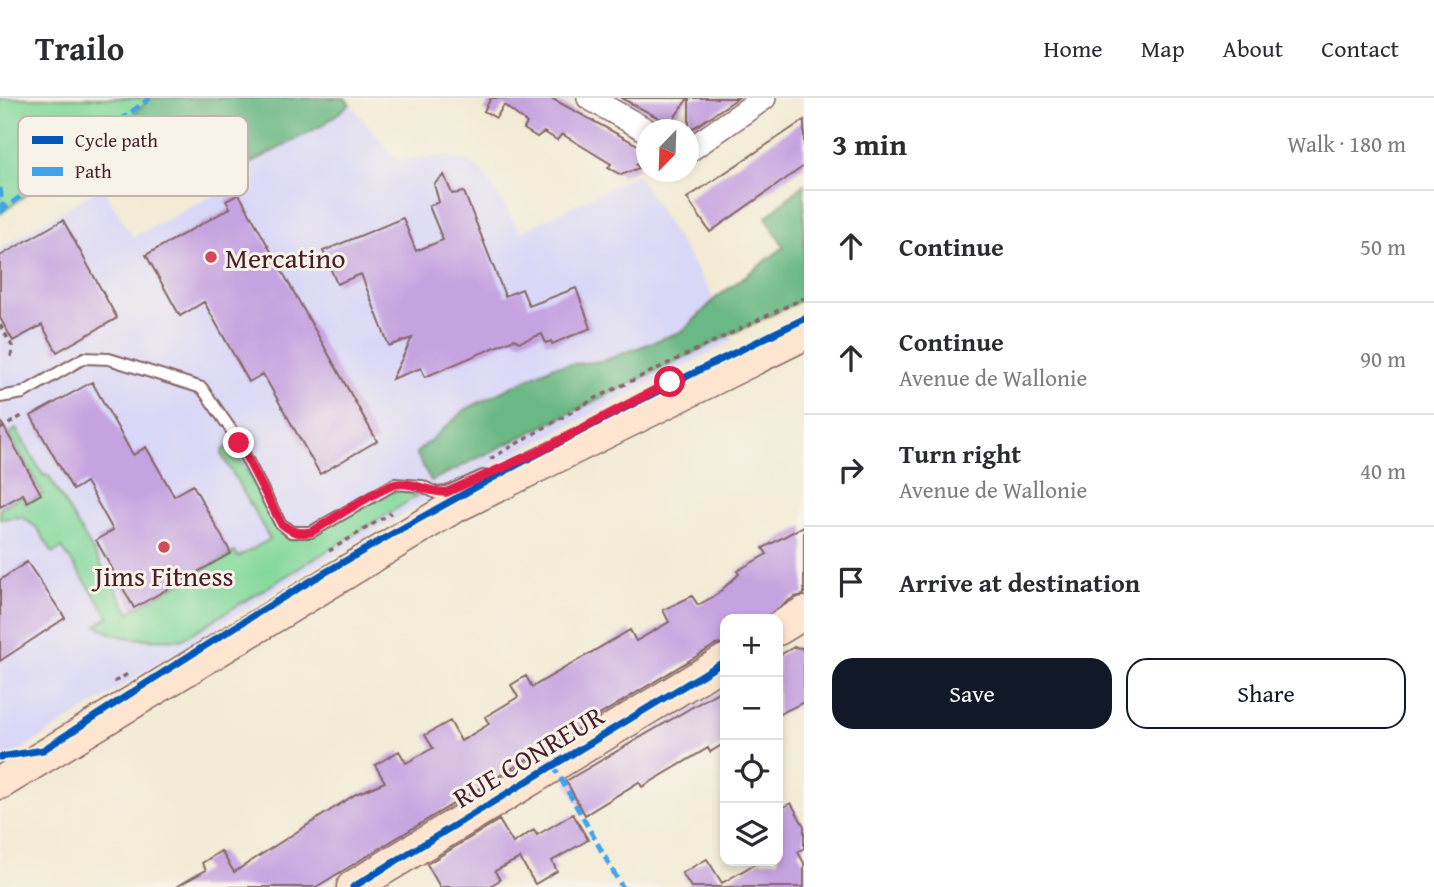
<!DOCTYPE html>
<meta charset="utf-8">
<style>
:root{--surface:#fff;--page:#f2f2f3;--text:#2b2b33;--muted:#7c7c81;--line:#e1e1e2;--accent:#111827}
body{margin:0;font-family:"Gentium Book Plus",serif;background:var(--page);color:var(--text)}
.controls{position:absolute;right:21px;bottom:21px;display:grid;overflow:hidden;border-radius:14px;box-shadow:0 4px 10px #0003}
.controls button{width:63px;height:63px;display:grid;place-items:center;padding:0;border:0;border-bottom:2px solid var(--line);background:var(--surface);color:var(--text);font:35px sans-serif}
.compass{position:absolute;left:636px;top:21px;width:63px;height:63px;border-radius:50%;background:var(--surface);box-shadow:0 4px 10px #0003;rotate:203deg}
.stop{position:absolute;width:21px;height:21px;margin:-16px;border:5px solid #e11d48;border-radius:50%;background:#fff}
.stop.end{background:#e11d48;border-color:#fff;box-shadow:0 2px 7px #0008}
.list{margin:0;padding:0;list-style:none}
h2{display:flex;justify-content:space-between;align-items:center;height:91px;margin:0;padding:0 28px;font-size:30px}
h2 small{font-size:23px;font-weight:400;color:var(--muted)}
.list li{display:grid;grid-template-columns:46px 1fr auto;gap:21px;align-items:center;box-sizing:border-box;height:112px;padding:0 28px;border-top:2px solid var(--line)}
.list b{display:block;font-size:26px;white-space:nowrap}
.list p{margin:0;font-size:23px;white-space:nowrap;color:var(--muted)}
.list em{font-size:23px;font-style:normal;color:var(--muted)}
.actions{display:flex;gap:14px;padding:21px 28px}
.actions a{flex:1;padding:16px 0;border:2px solid var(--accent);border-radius:21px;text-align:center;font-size:24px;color:var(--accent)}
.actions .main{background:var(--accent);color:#fff}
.icon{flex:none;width:38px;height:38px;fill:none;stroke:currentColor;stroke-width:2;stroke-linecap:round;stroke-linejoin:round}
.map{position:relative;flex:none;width:804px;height:789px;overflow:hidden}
header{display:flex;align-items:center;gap:42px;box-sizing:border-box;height:98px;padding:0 35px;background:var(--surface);border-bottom:2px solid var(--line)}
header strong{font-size:33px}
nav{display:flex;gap:38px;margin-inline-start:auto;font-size:24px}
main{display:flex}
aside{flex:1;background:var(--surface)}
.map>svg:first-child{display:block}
.built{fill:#d9d7f7}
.green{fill:#83d89b;stroke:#667c63;stroke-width:2}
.forest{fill:#6ab883;stroke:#5a6c57;stroke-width:2}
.building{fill:#c5a2e0}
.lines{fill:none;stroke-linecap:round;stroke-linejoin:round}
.lane-casing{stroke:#856666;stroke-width:14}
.street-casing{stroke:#856666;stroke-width:26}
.secondary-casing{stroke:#856666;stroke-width:35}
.path{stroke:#856666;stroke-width:3.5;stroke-dasharray:5 5;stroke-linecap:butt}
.lane{stroke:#fff;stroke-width:10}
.street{stroke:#fff;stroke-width:23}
.secondary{stroke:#fde5d0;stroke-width:32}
.quiet{stroke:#40a2eb;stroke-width:5;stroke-dasharray:10 5;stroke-linecap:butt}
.cycleway-casing{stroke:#f7f3e8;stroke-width:11}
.cycleway{stroke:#0057b8;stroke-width:7}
.route{stroke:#e11d48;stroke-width:9}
.poi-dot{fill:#d1495b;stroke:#f7f3e8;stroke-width:2.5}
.labels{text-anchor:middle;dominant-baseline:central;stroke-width:6;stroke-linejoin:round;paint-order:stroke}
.poi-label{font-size:28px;fill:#4a1f2b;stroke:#f7f3e8;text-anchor:start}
.street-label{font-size:28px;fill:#4a1f2b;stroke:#f7f3e8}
.key{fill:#f7f3e8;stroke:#c3b3af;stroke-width:2}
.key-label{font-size:19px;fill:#4a1f2b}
</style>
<header>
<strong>Trailo</strong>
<nav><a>Home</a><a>Map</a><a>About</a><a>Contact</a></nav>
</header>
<main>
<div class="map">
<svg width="804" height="789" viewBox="0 0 804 789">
<rect width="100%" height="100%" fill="#f7f3e8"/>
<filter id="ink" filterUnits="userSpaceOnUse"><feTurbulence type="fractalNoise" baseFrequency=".0143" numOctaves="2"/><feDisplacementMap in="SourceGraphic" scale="14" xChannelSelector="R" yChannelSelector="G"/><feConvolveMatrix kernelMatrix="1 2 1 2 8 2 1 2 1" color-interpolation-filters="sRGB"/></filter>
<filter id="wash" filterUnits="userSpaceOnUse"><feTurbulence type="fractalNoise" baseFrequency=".00686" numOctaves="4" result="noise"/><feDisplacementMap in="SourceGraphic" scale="28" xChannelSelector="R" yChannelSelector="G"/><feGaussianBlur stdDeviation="1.57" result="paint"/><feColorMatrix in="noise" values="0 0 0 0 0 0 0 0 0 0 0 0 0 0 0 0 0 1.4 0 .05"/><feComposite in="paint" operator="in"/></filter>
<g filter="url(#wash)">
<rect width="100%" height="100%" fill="#f2ead4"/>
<path class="built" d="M350 6 397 62 447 58 472 65 485 77 521 134 637 76 711 195 732 243 437 396 279 490 0 665V150L102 89 133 139 222 93 255 80 248 67 323 27Z"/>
<path class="green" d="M0 0H151L132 18 0 116Z
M16 331 44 378 48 377 129 514 235 454 238 459 270 441 222 357 223 352 232 347 282 435 291 442 314 433 389 394 401 392 417 398 181 542C155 540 117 545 97 527L109 518 62 450 53 455 37 430 22 419 0 421V410L22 398 26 405 43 396 9 336Z"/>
<path class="forest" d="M151 0H345L350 6 323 27 215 84 132 18Z
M804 86V201L431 383 416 355 466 311 554 268 603 263 683 233 716 200 784 149 766 119Z"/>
<g id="blocks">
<path class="building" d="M491 0H551L647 52V59L636 66 639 70 621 77 608 70 611 66 562 36 557 42 544 34 537 39 524 31 527 25 504 7 496 20 484 13Z
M621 0H688L670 26Z
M689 0H738L689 33Z
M804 22V68L710 134 687 100Z
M444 77 452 96 464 94 505 198 522 191 529 208 576 190 591 230 552 246 551 243 546 245 542 236 520 244 514 241 425 279 421 270 392 281 412 240 389 248 361 176 337 186 323 153 403 120 416 153 443 142 429 108 439 104 434 86Z
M239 96 377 343 320 376 263 276 249 284 204 204 180 218 146 157 230 110 226 103Z
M63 122 117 220 57 254 42 227 13 243 0 220V158Z
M92 284 133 357 146 349 174 398 193 387 231 455 134 510 96 442 113 432 86 384 73 392 31 318Z
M0 322 41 396 27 404 23 396 0 409Z
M804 428V497L794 499 763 521H725V545L715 547 316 789H176L206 772 202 765 221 753 234 774 356 696 385 684 375 667 399 653 406 665 433 650 425 637 450 623 461 643 489 626 485 619 518 599 511 587 526 578 532 589 630 532 636 543 669 524 663 512 692 498 698 507 716 497 739 476 737 473 767 456 763 450Z
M27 464 65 520 0 563V482Z
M794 549 802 550 804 555V604L778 617V558Z
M725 590V645L710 654 708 650 642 689 639 684 585 717 566 683Z
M791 705 804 728V750L798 754 804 765V789H691L682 775 707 761 722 785 760 763H778V712Z
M573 716 588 742 552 763 557 773 535 786 520 760 495 773 500 782 488 789H440L427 766 499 722 513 745 534 732 537 737Z"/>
</g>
</g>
<g filter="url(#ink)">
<use href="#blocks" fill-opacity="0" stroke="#856666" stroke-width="2"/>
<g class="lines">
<defs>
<path id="lane" d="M0 299 23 295 84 260 109 261 202 290 232 333 280 425 291 434H311L395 386 422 388 436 395 447 394 483 378"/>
<path id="street" d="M589 0 646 32
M688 53 764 0"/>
<path id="secondary" d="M778 531 804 515
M0 685 450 411 804 236
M353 789 725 563"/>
</defs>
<use href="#lane" class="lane-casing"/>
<use href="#street" class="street-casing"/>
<use href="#secondary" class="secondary-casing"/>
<path class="path" d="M0 227 12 248 11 261
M0 331 22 318
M490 361 594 301 804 200
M329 453 391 415
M114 584 128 576"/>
<use href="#lane" class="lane"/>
<use href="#street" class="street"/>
<use href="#secondary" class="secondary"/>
<path class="quiet" d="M0 90 3 112
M0 114 150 0
M553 667 622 789"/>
<defs>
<path id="cycleway" d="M0 659 43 652C136 592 230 530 326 474 482 383 641 299 804 221
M353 789 725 563"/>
</defs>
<use href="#cycleway" class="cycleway-casing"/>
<use href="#cycleway" class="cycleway"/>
</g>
</g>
<g class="lines" filter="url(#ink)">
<path class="route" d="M239 345 281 425C291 434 297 436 311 434 329 424 383 387 398 386 416 384 430 396 447 394L538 354 670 284"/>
</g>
<g class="poi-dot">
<circle cx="211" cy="159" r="7"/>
<circle cx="164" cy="449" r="7"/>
</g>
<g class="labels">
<g class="poi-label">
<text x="225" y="159">Mercatino</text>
<text x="164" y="477" text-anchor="middle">Jims Fitness</text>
</g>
<g class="street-label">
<text transform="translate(528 658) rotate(-31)">RUE CONREUR</text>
</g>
</g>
<rect x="18" y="18" width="230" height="80" rx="10" class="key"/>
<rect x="32" y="38" width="31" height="8" fill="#0057b8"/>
<rect x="32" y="69" width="31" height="9" fill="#40a2eb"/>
<g class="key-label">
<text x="75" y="49">Cycle path</text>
<text x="75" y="80">Path</text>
</g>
</svg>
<div class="controls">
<button>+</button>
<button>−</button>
<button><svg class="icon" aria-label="locate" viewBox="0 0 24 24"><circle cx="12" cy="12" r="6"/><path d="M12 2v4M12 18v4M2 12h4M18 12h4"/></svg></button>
<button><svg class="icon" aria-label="layers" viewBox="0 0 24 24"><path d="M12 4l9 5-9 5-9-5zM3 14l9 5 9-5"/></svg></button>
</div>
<svg class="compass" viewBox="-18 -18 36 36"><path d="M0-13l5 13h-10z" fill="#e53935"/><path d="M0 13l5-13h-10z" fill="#7c7c81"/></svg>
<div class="stop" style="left:670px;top:284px"></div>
<div class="stop end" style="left:239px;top:345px"></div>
</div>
<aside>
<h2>3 min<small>Walk · 180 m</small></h2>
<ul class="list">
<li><svg class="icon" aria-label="ahead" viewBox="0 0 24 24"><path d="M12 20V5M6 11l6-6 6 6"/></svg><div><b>Continue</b></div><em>50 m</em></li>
<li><svg class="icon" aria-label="ahead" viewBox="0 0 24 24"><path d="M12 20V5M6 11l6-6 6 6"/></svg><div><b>Continue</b><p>Avenue de Wallonie</p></div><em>90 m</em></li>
<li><svg class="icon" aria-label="right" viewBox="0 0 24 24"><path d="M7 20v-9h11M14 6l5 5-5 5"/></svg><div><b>Turn right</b><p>Avenue de Wallonie</p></div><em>40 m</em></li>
<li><svg class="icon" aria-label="arrive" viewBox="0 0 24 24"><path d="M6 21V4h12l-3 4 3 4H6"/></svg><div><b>Arrive at destination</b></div></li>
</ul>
<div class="actions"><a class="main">Save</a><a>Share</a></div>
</aside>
</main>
